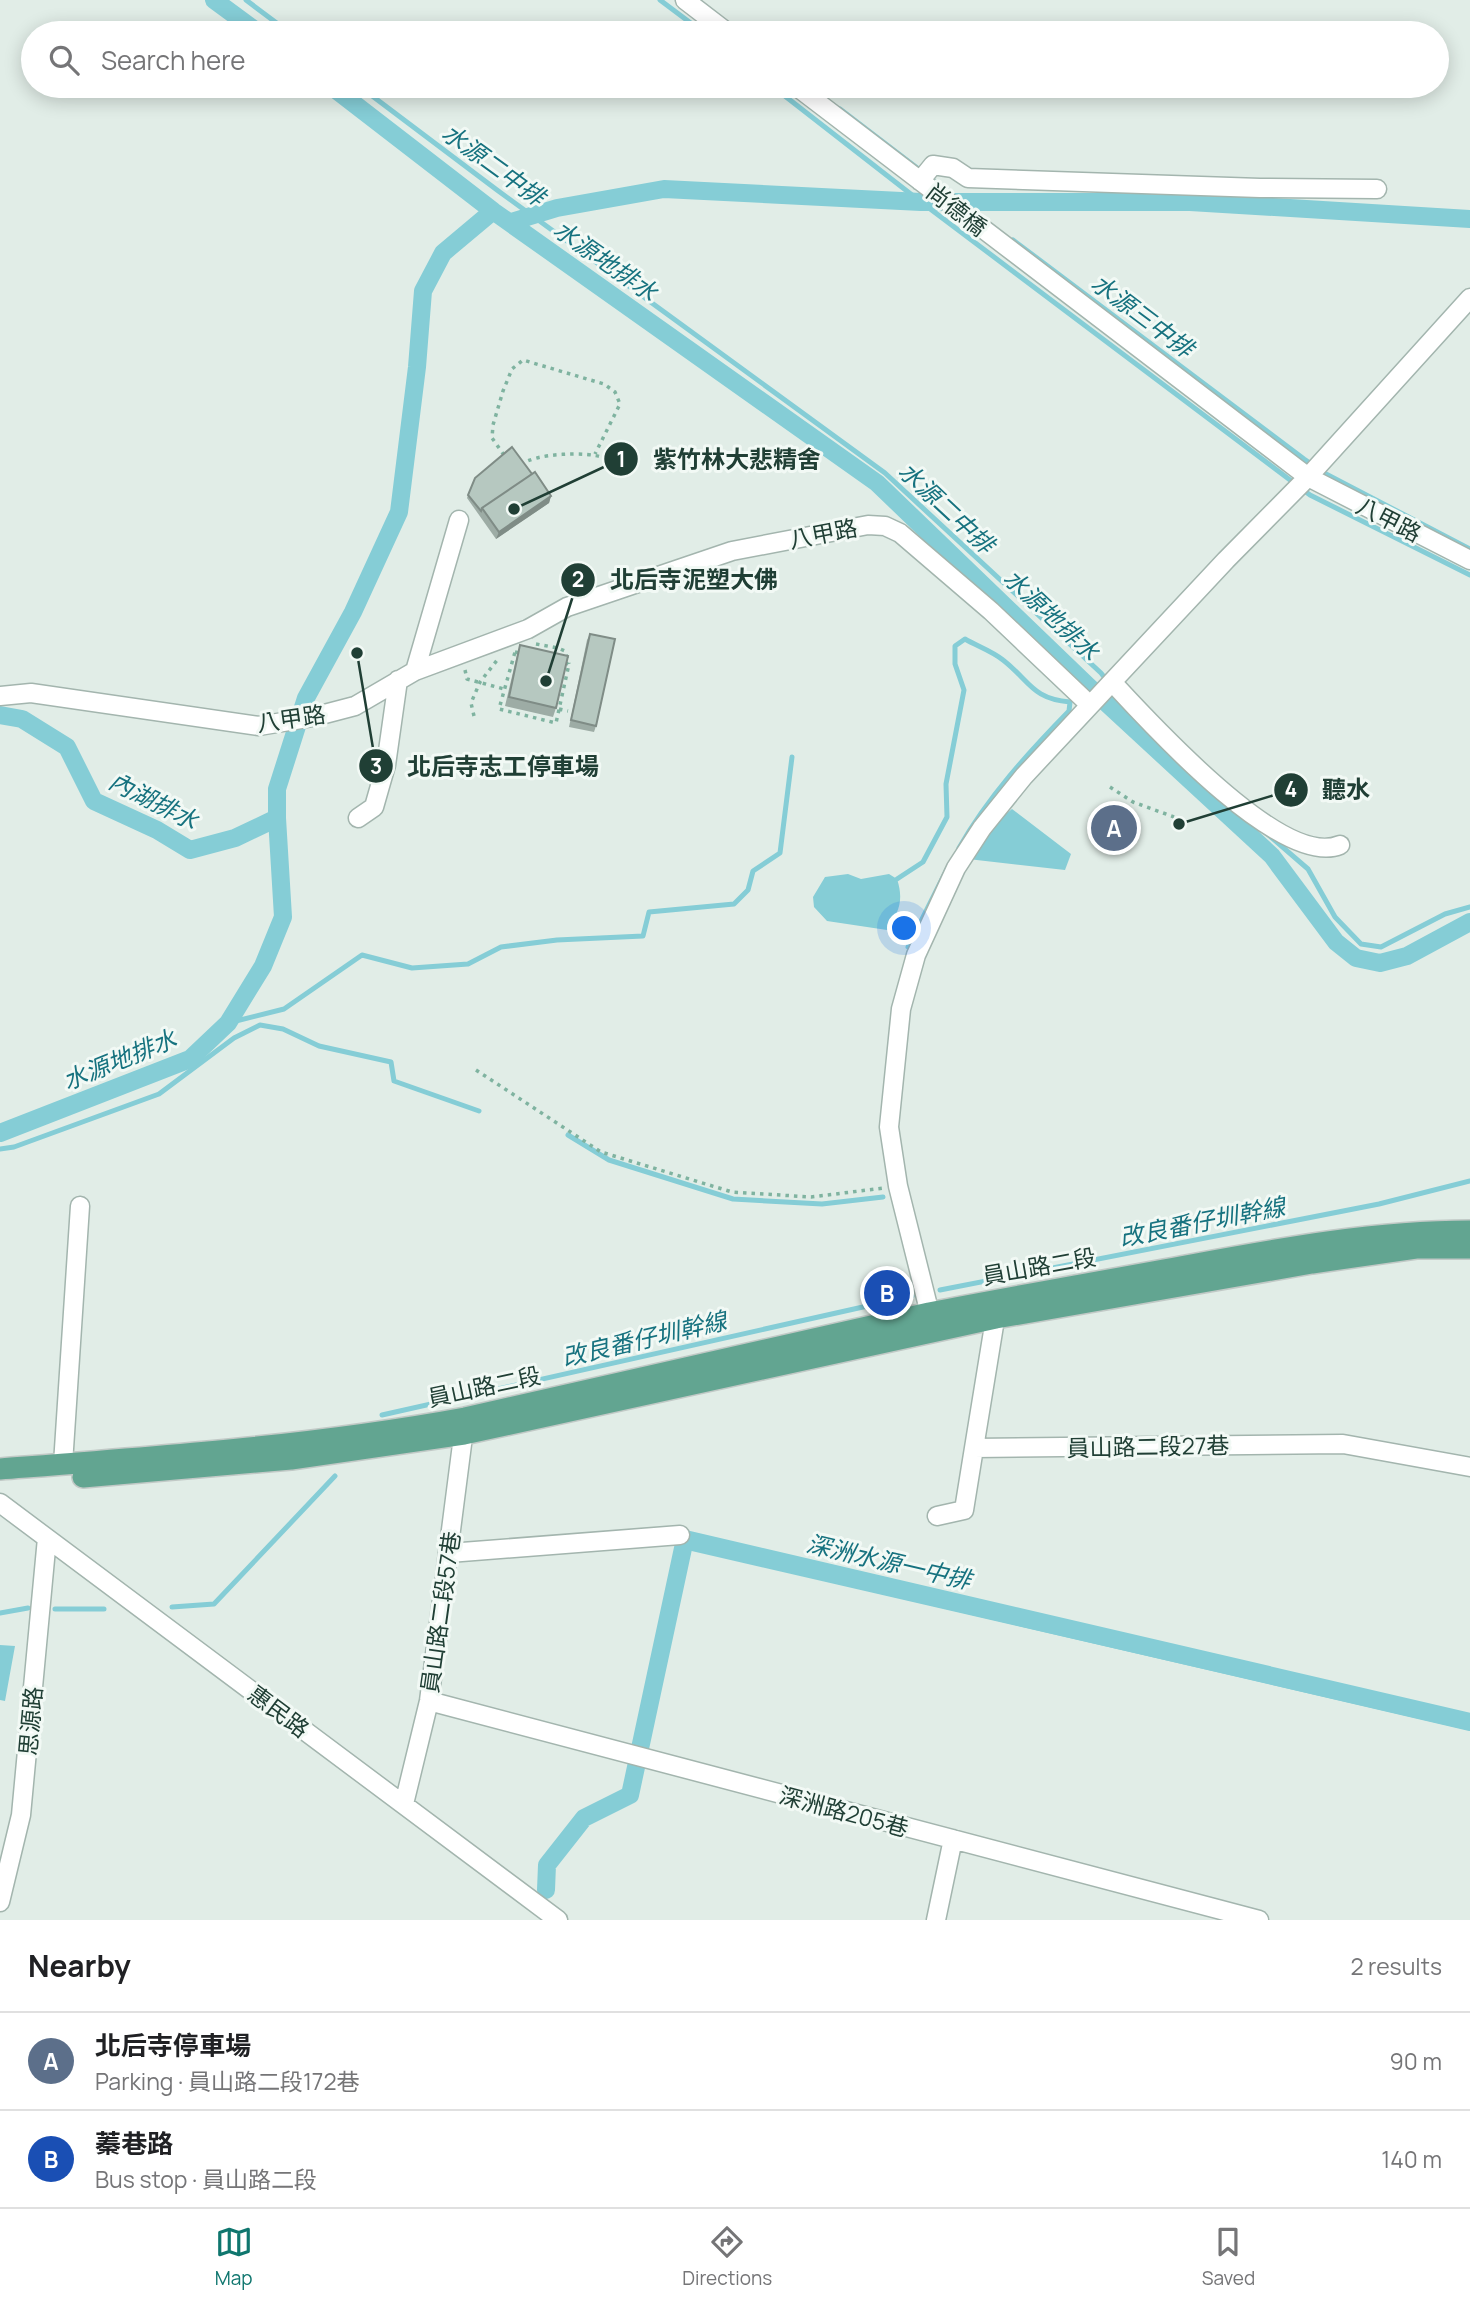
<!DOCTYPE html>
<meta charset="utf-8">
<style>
:root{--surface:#fff;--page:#f6f6f6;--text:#202124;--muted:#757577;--line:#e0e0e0;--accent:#0f766e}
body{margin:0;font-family:Manrope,"Noto Sans TC",sans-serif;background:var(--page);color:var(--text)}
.you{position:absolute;left:905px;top:929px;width:24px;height:24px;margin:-18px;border:5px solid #fff;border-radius:50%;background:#1a73e8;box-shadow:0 0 0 10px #1a73e833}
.badge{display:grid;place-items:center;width:46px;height:46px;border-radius:50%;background:var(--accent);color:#fff;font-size:23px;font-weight:700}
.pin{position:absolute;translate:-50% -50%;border:4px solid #fff;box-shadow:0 2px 7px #0006}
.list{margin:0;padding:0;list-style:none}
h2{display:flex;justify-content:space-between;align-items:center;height:91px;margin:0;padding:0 28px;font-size:30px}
h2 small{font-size:23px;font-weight:400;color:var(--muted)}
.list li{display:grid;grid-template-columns:46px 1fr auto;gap:21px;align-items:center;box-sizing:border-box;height:98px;padding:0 28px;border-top:2px solid var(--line)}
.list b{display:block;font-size:26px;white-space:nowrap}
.list p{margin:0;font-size:23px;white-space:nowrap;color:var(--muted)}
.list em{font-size:23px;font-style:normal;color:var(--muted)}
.icon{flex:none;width:38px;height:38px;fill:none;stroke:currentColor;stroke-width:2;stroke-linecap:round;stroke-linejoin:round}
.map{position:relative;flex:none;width:1470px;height:1920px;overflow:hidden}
.search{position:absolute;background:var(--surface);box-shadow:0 4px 18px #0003;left:21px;right:21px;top:21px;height:77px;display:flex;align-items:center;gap:18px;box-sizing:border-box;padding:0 24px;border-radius:38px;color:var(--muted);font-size:26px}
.sheet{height:287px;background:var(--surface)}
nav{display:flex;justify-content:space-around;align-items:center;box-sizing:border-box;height:98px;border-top:2px solid var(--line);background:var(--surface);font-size:19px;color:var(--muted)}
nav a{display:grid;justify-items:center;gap:4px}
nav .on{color:var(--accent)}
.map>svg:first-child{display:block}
.water{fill:#85cdd6}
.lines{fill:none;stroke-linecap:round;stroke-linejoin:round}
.stream{stroke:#85cdd6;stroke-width:5}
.canal{stroke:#85cdd6;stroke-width:18}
.minor-casing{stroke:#a3b5ae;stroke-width:21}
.major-casing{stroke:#c1c9c6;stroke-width:24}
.path{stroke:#7fb3a0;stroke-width:3.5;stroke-dasharray:3.5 5;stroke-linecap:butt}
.minor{stroke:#fff;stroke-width:18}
.major{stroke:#62a591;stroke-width:21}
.wall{fill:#9daca5}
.shaded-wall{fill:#7f8c86}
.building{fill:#b6c8c0;stroke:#7f8c86;stroke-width:2}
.labels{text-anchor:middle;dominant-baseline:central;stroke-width:6;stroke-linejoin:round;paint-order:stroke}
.street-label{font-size:23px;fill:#203f35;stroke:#f2f9f5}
.water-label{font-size:24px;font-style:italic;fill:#16727f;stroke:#f2f9f5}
.leader{fill:none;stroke:#203f35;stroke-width:2.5}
.callout-dot{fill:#203f35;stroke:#f2f9f5;stroke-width:2.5}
.mark-label{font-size:21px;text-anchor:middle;font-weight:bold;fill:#fff}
.callout-label{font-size:24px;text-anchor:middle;font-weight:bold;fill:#203f35;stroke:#f2f9f5;stroke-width:6;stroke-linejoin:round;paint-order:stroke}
</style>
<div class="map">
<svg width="1470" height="1920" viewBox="0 0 1470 1920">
<rect width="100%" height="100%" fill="#e1ede7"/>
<path class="water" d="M1012 809 1071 854 1065 870 968 859 997 821Z
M848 874 861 879 889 874 897 879C904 900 899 912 887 930L827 921 814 907 813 897 825 877Z
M0 1645 15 1646 5 1701 0 1700Z"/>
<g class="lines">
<path class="stream" d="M246 0 290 33
M660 0 704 33
M359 86 497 190 885 473 1101 673 1108 682
M772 86 921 202 1310 495 1470 575
M840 109 963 203
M1013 240 1304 459 1326 474 1470 549
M1087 687 1088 686
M1264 831 1308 869 1335 917 1361 944 1381 947 1445 914 1470 907
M897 879 923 862 947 817 946 784 964 690 955 664V646L965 639C977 646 992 651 1003 660 1030 681 1032 699 1070 702L1069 711C1028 753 988 797 959 848
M908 947 947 869
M228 1023 284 1009 362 955 412 968 468 964 501 947 557 940 643 936 649 912 734 904 748 890 753 871 780 853 792 757
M568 1135 609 1160 733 1199 822 1204 883 1197
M0 1149 14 1147 159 1094 234 1038 260 1025 283 1029 319 1046 391 1062 394 1081 479 1111
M940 1290 1379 1204 1470 1181
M382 1415 912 1296
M690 1548 1470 1728
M172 1607 214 1604 335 1476
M55 1609H104
M0 1613 28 1608"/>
<path class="canal" d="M214 0 259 33
M331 86 493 211
M511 222 557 208 664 189 921 202H1190L1470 219
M0 715 22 719 67 747 94 801 157 830 190 850 235 838 277 818
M0 1133 190 1059 228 1023 263 966 283 917 277 818V789L306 698 353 612 399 512 417 367 423 291 443 253 493 211 877 483 1088 686 1272 856 1336 942 1356 958 1380 963 1407 956 1470 922
M546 1890 547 1865 584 1818 630 1795 685 1539 1470 1722"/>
<defs>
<path id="minor" d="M685 0 728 33
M796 86 1308 477 1470 560
M920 181 933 165 953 168 968 178 1260 188 1377 189
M415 671 459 520
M1112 682C1150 723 1282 869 1340 845
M0 696 31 693 259 726 313 717 355 706 415 671 528 629 567 607 732 551 868 525 885 526 900 533 991 611 1090 705
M358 818 374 807 386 765 398 680
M997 1307 974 1448 1343 1444 1470 1467
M933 1326 898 1186 889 1127 901 1009 916 955 956 868 982 828 1024 776 1226 560 1308 477 1470 298
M63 1464 80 1206
M0 1503 558 1920
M937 1516 964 1510 974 1448
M449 1553 680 1535
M429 1701 1259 1920
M404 1804 429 1701 465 1421
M0 1902 21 1815 47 1538
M936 1920 953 1839"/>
<path id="major" d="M0 1469C156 1457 312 1446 465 1418L929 1313C1017 1296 1104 1281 1191 1265 1283 1248 1376 1231 1470 1231
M83 1477 291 1459 464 1434 996 1318 1312 1263 1416 1248H1470"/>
</defs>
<use href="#minor" class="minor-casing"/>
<use href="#major" class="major-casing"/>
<path class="path" d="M504 455 492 438 493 425 503 391 512 369 523 360 604 384 615 392 620 404 595 454
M521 465C534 453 589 451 604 458
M536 644 558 648 565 651 569 664
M515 652 569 664 556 723 499 709Z
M465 670 467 679 504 689
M559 709 568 711
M474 716 471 703 480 682 498 659
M1110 787 1133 802 1174 817
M476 1070 601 1152 732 1192 811 1197 884 1188"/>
<use href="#minor" class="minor"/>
<use href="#major" class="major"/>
</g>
<path class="wall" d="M532 474 551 496 549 503 496 539 467 498 475 478Z
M590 634 596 726 594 732 569 727 587 640Z
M520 645 556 708 553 717 505 706 517 655Z"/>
<path class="shaded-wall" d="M551 496 549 503 496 539 499 532Z"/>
<path class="building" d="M512 447 532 474 482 508 481 511 468 495 475 478Z
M535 472 551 496 499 532 482 508Z
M590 634 615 639 596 726 571 720Z
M520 645 568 656 556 708 509 697Z"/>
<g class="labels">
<g class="street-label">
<text transform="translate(957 209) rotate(38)">尚德橋</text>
<text transform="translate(1389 519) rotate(27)">八甲路</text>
<text transform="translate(823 533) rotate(-11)">八甲路</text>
<text transform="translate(291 718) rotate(-8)">八甲路</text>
<text transform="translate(1039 1266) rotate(-10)">員山路二段</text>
<text transform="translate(484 1386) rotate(-12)">員山路二段</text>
<text transform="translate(1148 1446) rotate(-1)">員山路二段27巷</text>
<text transform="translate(440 1612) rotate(-82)">員山路二段57巷</text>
<text transform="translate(279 1711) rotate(37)">惠民路</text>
<text transform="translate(30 1721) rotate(-85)">思源路</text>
<text transform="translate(844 1811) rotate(15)">深洲路205巷</text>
</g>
<g class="water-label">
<text transform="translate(494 164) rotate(36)">水源二中排</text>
<text transform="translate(606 260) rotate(35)">水源地排水</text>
<text transform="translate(1143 315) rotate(37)">水源三中排</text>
<text transform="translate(947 507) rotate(43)">水源二中排</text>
<text transform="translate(1052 614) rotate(43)">水源地排水</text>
<text transform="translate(154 800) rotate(27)">內湖排水</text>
<text transform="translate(119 1059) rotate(-22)">水源地排水</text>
<text transform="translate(1202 1221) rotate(-11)">改良番仔圳幹線</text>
<text transform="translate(644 1338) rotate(-13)">改良番仔圳幹線</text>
<text transform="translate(889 1561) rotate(13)">深洲水源一中排</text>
</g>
</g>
<path class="leader" d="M514 509L621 459M546 681L578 580M357 653L376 766M1179 824L1291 790"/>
<g class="callout-dot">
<circle cx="514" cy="509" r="7"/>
<circle cx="546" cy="681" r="7"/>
<circle cx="357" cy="653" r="7"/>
<circle cx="1179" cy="824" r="7"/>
<circle cx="621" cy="459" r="18"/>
<circle cx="578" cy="580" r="18"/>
<circle cx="376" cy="766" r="18"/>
<circle cx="1291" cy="790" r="18"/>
</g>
<g class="mark-label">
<text x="621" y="467">1</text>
<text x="578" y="587">2</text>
<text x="376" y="774">3</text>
<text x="1291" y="797">4</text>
</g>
<g class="callout-label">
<text x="737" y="468">紫竹林大悲精舍</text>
<text x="694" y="588">北后寺泥塑大佛</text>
<text x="503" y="775">北后寺志工停車場</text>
<text x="1346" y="798">聽水</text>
</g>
</svg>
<div class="you"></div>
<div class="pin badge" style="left:1114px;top:828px;background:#5c6f8a">A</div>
<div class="pin badge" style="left:887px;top:1293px;background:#1a4fb4">B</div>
<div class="search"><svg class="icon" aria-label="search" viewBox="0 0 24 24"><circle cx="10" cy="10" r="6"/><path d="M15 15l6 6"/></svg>Search here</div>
</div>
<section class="sheet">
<h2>Nearby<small>2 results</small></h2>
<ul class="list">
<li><span class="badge" style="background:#5c6f8a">A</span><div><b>北后寺停車場</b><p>Parking · 員山路二段172巷</p></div><em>90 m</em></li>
<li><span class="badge" style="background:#1a4fb4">B</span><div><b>蓁巷路</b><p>Bus stop · 員山路二段</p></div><em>140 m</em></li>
</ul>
</section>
<nav>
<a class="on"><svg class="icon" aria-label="map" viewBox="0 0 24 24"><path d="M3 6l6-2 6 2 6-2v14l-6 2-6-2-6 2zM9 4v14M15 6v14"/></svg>Map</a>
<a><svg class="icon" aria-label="directions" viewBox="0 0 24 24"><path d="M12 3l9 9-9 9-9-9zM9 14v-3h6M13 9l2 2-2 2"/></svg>Directions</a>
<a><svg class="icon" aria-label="saved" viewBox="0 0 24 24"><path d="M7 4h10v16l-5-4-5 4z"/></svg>Saved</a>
</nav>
